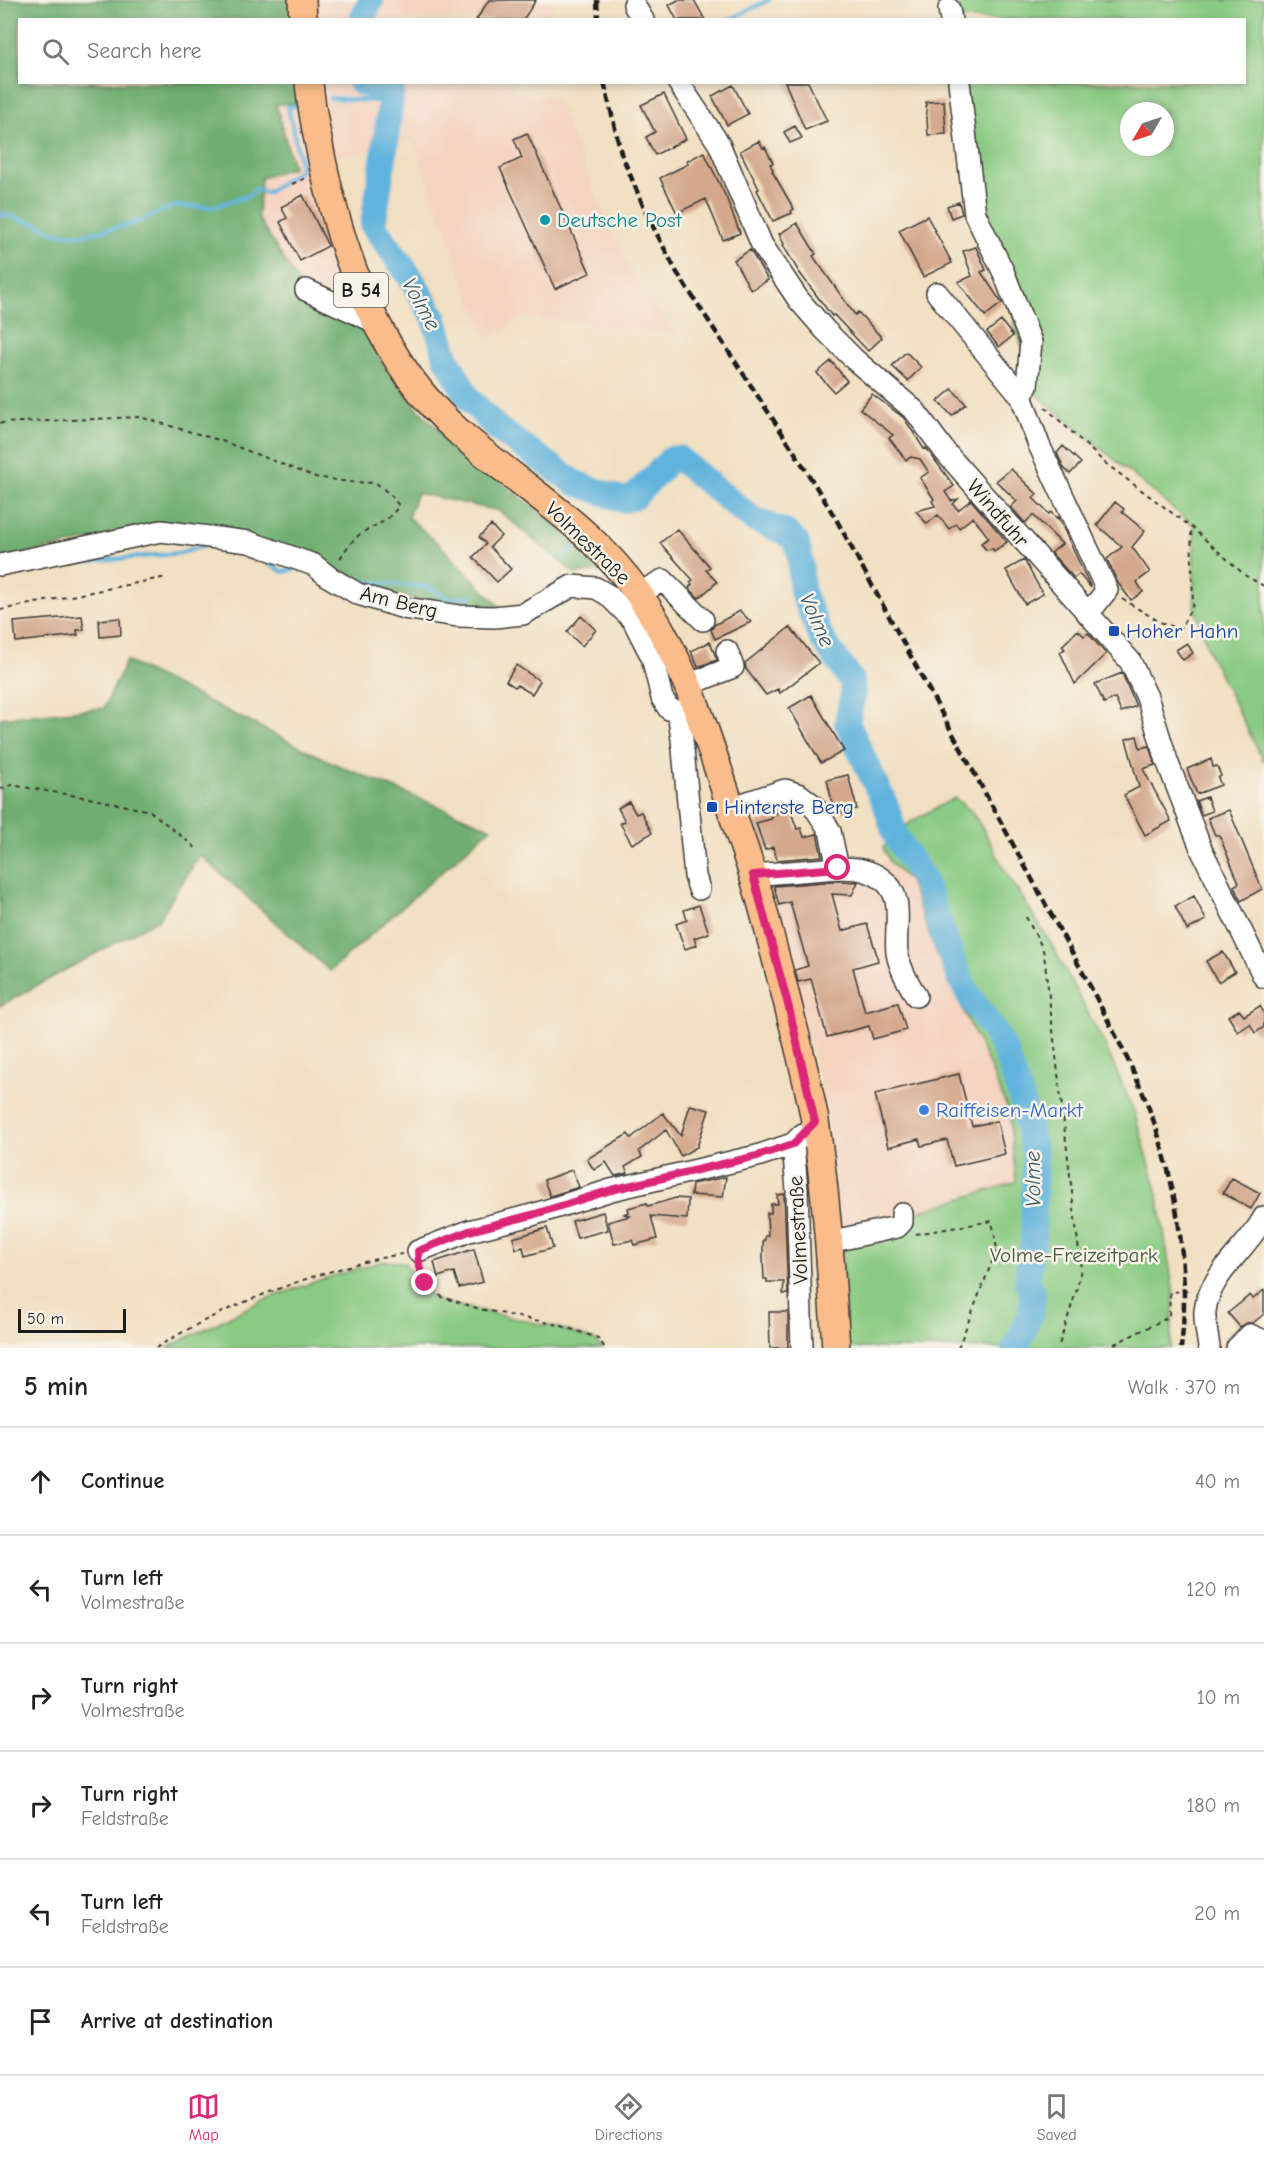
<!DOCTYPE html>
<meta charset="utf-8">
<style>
:root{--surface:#fff;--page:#f2f2f2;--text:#222;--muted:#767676;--line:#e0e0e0;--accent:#db2777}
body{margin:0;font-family:"Comic Neue",sans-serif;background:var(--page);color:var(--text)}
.compass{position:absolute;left:1120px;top:102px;width:54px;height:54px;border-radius:50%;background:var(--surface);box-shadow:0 3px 9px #0003;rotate:231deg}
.scale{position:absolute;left:18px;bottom:15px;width:108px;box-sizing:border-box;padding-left:6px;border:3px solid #1c1c1c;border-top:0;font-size:16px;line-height:21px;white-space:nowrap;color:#1c1c1c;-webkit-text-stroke:4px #f7f3e8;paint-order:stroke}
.stop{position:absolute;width:18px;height:18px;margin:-14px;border:4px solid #db2777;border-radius:50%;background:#fff}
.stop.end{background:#db2777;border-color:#fff;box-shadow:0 2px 6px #0008}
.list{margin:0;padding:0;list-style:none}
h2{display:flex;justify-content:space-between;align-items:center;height:78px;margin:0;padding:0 24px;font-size:26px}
h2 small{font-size:20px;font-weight:400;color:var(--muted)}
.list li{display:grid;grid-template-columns:39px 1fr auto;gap:18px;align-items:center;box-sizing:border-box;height:108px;padding:0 24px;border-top:2px solid var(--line)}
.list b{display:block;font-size:22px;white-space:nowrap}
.list p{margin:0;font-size:20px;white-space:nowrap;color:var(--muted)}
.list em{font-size:20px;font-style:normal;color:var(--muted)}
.icon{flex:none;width:33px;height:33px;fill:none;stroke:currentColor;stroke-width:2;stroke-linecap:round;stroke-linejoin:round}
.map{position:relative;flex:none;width:1264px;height:1348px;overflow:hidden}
.search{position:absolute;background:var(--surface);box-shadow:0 3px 9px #0003;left:18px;right:18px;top:18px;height:66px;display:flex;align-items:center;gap:15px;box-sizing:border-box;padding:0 21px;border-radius:0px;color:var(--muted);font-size:22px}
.sheet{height:726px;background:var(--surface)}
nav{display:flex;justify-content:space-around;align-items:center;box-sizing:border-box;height:84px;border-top:2px solid var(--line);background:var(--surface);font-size:16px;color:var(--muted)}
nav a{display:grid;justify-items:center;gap:3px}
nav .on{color:var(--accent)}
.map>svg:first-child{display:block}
.built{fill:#f4d3c0}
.green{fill:#8acb83;stroke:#537450;stroke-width:1.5;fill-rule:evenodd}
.forest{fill:#6faf71;stroke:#466646;stroke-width:1.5}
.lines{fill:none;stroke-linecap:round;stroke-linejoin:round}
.stream{stroke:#61b3dc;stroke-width:4.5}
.river{stroke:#61b3dc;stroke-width:26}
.building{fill:#d4a88d}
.minor-casing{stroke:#3c3935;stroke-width:24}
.major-casing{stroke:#3c3935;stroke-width:30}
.path{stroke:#3c3935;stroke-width:2;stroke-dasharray:4.5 4.5;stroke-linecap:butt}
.minor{stroke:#fff;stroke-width:21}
.major{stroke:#f9bc8a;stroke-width:27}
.rail{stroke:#1c1c1c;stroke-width:4.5;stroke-dasharray:9 4.5;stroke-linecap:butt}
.route{stroke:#db2777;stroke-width:8}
.culture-dot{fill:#0f9aa8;stroke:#f7f3e8;stroke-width:2}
.transit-dot{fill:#1a4fb4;stroke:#f7f3e8;stroke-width:2}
.shop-dot{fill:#3f7fe0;stroke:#f7f3e8;stroke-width:2}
.labels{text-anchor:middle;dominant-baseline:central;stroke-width:5;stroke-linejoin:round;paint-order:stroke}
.shield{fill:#f7f3e8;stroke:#5e5c59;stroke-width:1.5}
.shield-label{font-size:20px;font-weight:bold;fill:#1c1c1c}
.culture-label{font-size:21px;fill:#0d838f;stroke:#f7f3e8;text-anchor:start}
.street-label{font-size:21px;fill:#1c1c1c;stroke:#f7f3e8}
.transit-label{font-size:21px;fill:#164399;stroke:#f7f3e8;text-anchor:start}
.shop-label{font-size:21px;fill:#366cbe;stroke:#f7f3e8;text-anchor:start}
.park-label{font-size:21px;fill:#425940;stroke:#f7f3e8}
.water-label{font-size:22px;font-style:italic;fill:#385869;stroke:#f7f3e8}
</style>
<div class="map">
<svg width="1264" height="1348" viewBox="0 0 1264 1348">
<rect width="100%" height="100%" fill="#f7f3e8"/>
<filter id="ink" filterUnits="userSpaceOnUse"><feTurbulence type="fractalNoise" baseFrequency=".0167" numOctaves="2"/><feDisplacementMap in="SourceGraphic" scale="12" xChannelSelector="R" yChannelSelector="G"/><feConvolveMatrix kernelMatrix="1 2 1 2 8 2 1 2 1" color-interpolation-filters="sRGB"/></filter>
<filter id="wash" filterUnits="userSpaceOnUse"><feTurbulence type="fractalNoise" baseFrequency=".008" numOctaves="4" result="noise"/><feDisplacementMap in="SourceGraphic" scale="24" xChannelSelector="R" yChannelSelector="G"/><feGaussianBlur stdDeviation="1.35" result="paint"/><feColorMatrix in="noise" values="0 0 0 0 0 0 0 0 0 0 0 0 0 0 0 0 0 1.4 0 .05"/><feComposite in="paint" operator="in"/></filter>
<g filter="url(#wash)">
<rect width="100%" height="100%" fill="#f1dfc1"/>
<path class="built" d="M317 0H552L551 19 315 20Z
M308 83H515L509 91 556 97 608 225 640 285 676 335 525 316 486 340 413 141 311 161 354 303 304 292 258 218 261 178 293 167 276 103Z
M869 861 890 862 909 880 938 957 986 1058 1009 1112 1016 1182 910 1214 839 1227 826 1102 767 880Z"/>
<path class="green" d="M951 0H1264V762L1210 655 1194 606V526L1035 393 980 201 964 83 1244 82V20L956 19ZM1129 111H1165V147H1129Z
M955 798 971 811 983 829 1004 869 1050 942 1103 1041 1134 1111 1157 1190 1174 1294 1170 1348H846L842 1246 908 1232 910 1214 1016 1182 1009 1112 986 1058 938 957 909 881 890 862 883 848C904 822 926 813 955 798Z
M383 1261 404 1262 424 1290 438 1301 558 1328 596 1341 602 1348H167L261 1301 317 1281Z"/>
<path class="forest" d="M0 0H294L296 19 20 20V82L303 83 306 104H276L293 167 261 178 258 218 304 292 363 323 381 362 417 408 463 454 552 521 604 571 575 574 499 511 417 493 408 517 438 543 500 607 470 609 383 593 312 557 159 526 0 559Z
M126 661 335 764 491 828 330 971 200 855 159 919 0 1006V718L104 708Z"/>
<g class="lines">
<path class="stream" d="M729 20 769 0
M330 98 391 102
M0 214 35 223 55 233 82 235 133 224 174 206 212 207 248 196 257 189 267 193 300 170 301 165 288 107 300 106
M237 551 254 555 283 572 299 568
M563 555 580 546
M86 562 180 553 205 545
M352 581 427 587 448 598 471 597"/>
<path class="river" d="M362 20 371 0
M360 82 375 87 384 84 392 89 384 156 373 225 410 277 434 317 446 357 468 398 498 429 575 483 624 500 634 497 671 459 678 458 751 518 787 533 797 543 800 558 802 592 822 639 852 681 853 694 847 723 886 806 896 837 922 877 957 972 970 997 996 1034 1006 1054 1022 1100 1035 1155 1033 1240 1027 1281 1033 1295 1030 1315 1018 1344 1014 1348"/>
</g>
<g id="blocks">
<path class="building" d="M489 0H536L523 20H476Z
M678 0H694L705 20H677L669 5Z
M785 82H808L827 121 805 130Z
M733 85 748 114 727 125 712 96Z
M664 94 686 139 655 155 646 137 655 132 641 105Z
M944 101 946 134 928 135 926 102Z
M795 126 802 138 790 143 784 132Z
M527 133 590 273 555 289 500 168 522 158 514 139Z
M759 141 763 148 765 147 773 163 770 164 773 170 772 171 794 209 791 211 792 213 773 221 757 190 759 189 740 151Z
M704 152 726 197 740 233 723 240 706 199 677 213 660 178 688 164 687 161Z
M303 195 328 246 300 261 280 222 287 218 281 207Z
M959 202 962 214 951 218 947 206Z
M927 216 952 263 923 277 899 230Z
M797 223 816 254 813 256 855 315 858 312 882 338 868 351 834 315 832 316 799 272 783 245 784 244 779 234Z
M976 247 986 270 981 272 1002 303 985 316 958 282 972 276 963 251Z
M750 250 768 280 751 290 734 260Z
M1001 321 1013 336 999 347 987 332Z
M906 352 921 367 908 381 892 366Z
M831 361 847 381 834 392 817 373Z
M952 389 966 404 952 416 938 401Z
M872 394 904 418 924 449 926 448 954 486 945 492 951 501 958 499 953 504 958 510 971 500 1007 542 994 551 993 549 986 550 981 543 989 538 973 517 959 528 956 524 949 529 938 515 927 524 916 511 935 506 932 501 934 499 920 478 929 472 920 459 911 457 906 460 889 438 893 435 860 409Z
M1063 446 1081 463 1070 474 1064 468 1057 453Z
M1011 469 1037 494 1033 498 1049 514 1051 512 1057 519 1058 517 1091 588 1079 574 1074 578 1051 553 1062 544 1033 515 1025 523 1011 507 1017 501 996 481Z
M1115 502 1124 509 1122 512 1145 531 1132 547 1150 572 1137 582 1143 592 1131 600 1118 583 1107 559 1122 547 1097 525Z
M491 525 501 536 490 547 511 569 497 582 473 557 486 544 479 537Z
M677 529 710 567 706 570 717 582 699 598 689 588 692 584 690 582 693 580 660 543Z
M1024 560 1043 594 1025 604 1006 570Z
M740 611 751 622 715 639 711 630 714 625Z
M82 616 84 630H77L78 635 16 642 14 622Z
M581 616 596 630 582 646 567 632Z
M120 618 121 635 100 637 99 620Z
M790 627 819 663 780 693 778 689 766 695 746 669 745 663Z
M1078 630 1084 636 1088 633 1106 654 1075 684 1060 652 1065 649 1062 646Z
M710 642 717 660 698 667 691 651Z
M1187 643 1193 653 1183 660 1176 650Z
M516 665 540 681 532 694 517 685 515 687 506 681Z
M1122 673 1136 706 1121 712 1115 698 1104 703 1095 684Z
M811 695 844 751 821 763 789 708Z
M1137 736 1140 748 1149 746 1155 765 1143 769 1171 821 1145 835 1124 795 1139 787 1126 739Z
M1211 759 1213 767 1217 766 1221 776 1218 778 1221 785 1197 794 1187 769Z
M848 775 857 809 840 813 838 805 833 806 827 780Z
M1207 797 1212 811 1202 815 1196 801Z
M629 802 636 814 641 812 652 833 632 844 620 823 625 821 618 808Z
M1229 810 1262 889 1241 901 1234 886 1239 883 1219 835H1215L1208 818Z
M780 812 785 814 791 812 797 829 801 828 804 837 817 834 822 856 777 860 773 847 765 850 756 823 771 819 774 814Z
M838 881 858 882 852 895 832 894 842 931 867 924 876 952 878 961 853 968 865 1012 898 1003 906 1030 873 1039 869 1026 827 1037 811 979 798 982 795 970 808 966 790 902 779 905 774 886Z
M1194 896 1206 920 1187 930 1175 906Z
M699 905 709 933 694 938 697 945 685 949 676 924 687 920 684 910Z
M1223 952 1235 972 1218 982 1206 961Z
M1260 1006 1264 1013V1027L1255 1033 1250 1024 1238 1032 1228 1016 1239 1010 1244 1016Z
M959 1074 972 1126 997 1121 1005 1154 954 1166 947 1140 921 1146 919 1139 888 1147 875 1094Z
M690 1105 709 1110 697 1147 681 1156 666 1130 639 1151 642 1157 625 1167 628 1173 615 1176 606 1162 594 1170 587 1159 628 1134 631 1138 663 1113 681 1136Z
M572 1170 579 1187 550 1196 544 1180Z
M726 1177 723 1197 691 1195 692 1184Z
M1232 1178 1260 1193 1251 1209 1223 1193Z
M784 1194 788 1294H783L784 1282H767V1279H764L763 1259V1240H765V1236H768L767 1213H771V1204H778L777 1195Z
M676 1198 688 1199 687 1219 651 1216 657 1239 634 1245 632 1240 614 1244 608 1222 630 1216 624 1214 629 1212 628 1208 647 1203 648 1206Z
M603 1212 608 1230 577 1238 572 1221Z
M547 1228 553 1248 525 1256 523 1247 516 1249 513 1238Z
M474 1249 483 1282 459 1288 454 1272 438 1277 434 1262Z
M1264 1290V1314L1253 1323H1247L1240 1327 1228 1313 1250 1295 1253 1299Z
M769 1312H788V1348H770Z"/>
</g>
</g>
<g filter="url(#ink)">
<use href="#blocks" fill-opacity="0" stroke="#3c3935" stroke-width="1.5"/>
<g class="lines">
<defs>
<path id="minor" d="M634 5 643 20
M949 9 951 20
M678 82 719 144 762 245 798 299 825 330 855 360 915 411 946 453 1130 661 1147 697 1167 761 1202 851 1264 977
M959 82 975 214 1003 271 1031 342 1027 386 1021 396 1039 445 1107 590 1088 614
M306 290 375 322
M937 293 1021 396
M0 565 161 531 249 542 314 565 329 577 358 594 404 608 459 616 494 617 523 614 572 586 596 588 608 595 633 620 652 657 662 698 669 709 678 712 696 705
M638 594 663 580 703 620
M688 685 733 667 727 651
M678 712 682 739 695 876 699 889
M730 808 785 790 800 795 813 805 830 831 838 868C855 868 868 869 882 879 906 896 894 928 897 953 900 969 908 982 916 996
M753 875 838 868
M829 1242 897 1227 902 1222V1214
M418 1251 469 1231 532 1215 611 1190 757 1156 793 1144
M802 1348 797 1190 793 1144 803 1134
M1209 1348C1208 1336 1204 1323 1205 1311 1209 1274 1248 1248 1264 1217
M1237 1348 1250 1335 1264 1341"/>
<path id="major" d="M302 0 303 20
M309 82C311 109 317 134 322 160 343 261 381 364 461 434 522 487 595 529 640 596 685 662 708 737 732 812 738 832 746 852 752 872 765 911 773 950 784 989 795 1033 807 1077 815 1121 827 1196 831 1272 836 1348"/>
</defs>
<use href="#minor" class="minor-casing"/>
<use href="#major" class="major-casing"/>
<path class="path" d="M292 184 306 178
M1045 407 1105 463 1191 527 1246 576 1264 586
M0 423 140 417 222 441 315 477 350 482 376 483 392 496 399 506C384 526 377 522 359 535 350 542 344 552 338 562
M1122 599 1160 622 1180 629 1193 605 1191 527
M0 610 167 577
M0 789 12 785 94 799 150 811 197 849
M1026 917 1042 947 1044 954 1081 1269 1076 1292 1058 1348
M916 1234 992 1221 997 1249 958 1348
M419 1267 425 1283 442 1297 480 1309 559 1325 598 1338 605 1348
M156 1348C205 1317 258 1295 312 1277 342 1268 371 1259 402 1254
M1106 1348 1169 1317 1170 1292 1192 1291"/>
<use href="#minor" class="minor"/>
<use href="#major" class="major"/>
<path class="rail" d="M597 0 598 20
M604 82 621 153 647 215 676 271 797 456 836 519 1089 984C1108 1021 1128 1057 1144 1096 1175 1170 1191 1268 1181 1348"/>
</g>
</g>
<g class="lines" filter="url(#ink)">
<path class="route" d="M425 1283 419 1267 418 1251 469 1231 532 1215 611 1190 757 1156 793 1144 815 1122 789 1008 753 875 838 868"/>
</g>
<circle class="culture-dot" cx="545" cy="220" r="6"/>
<g class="transit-dot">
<rect x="1108" y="625" width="12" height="12" rx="3"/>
<rect x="706" y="801" width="12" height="12" rx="3"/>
</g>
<circle class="shop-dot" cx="924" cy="1110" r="6"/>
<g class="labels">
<rect class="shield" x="334" y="273" width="54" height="34" rx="4.5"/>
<g class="shield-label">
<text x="361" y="290">B 54</text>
</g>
<g class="culture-label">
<text x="557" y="220">Deutsche Post</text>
</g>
<g class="street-label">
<text transform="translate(998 513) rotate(49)">Windfuhr</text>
<text transform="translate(588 543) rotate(44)">Volmestraße</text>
<text transform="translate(399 602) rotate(14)">Am Berg</text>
<text transform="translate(798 1230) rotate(-93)">Volmestraße</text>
</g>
<g class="transit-label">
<text x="1126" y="631">Hoher Hahn</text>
<text x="724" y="807">Hinterste Berg</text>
</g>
<g class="shop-label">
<text x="936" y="1110">Raiffeisen-Markt</text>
</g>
<g class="park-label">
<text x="1074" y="1255">Volme-Freizeitpark</text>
</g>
<g class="water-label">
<text transform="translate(421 304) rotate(61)">Volme</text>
<text transform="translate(817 620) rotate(66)">Volme</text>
<text transform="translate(1033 1179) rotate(-91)">Volme</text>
</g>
</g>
</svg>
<svg class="compass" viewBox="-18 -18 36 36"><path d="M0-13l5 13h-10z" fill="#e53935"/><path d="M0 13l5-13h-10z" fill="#767676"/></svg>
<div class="scale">50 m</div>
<div class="stop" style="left:838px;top:868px"></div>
<div class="stop end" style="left:425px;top:1283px"></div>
<div class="search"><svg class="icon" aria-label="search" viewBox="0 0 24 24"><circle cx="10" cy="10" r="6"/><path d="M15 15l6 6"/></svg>Search here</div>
</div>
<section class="sheet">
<h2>5 min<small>Walk · 370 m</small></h2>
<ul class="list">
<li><svg class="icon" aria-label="ahead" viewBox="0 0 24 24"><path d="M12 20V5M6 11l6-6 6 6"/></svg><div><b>Continue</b></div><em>40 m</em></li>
<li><svg class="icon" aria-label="left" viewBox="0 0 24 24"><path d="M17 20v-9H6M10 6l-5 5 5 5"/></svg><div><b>Turn left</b><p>Volmestraße</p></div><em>120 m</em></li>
<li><svg class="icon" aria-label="right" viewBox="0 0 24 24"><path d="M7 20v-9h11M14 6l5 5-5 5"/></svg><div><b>Turn right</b><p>Volmestraße</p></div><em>10 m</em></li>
<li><svg class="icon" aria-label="right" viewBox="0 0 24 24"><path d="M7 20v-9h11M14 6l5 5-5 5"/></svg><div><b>Turn right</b><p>Feldstraße</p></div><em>180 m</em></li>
<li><svg class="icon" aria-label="left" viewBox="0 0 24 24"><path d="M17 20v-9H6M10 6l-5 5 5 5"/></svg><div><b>Turn left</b><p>Feldstraße</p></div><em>20 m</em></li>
<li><svg class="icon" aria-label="arrive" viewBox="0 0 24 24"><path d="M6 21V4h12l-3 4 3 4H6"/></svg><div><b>Arrive at destination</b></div></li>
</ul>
</section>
<nav>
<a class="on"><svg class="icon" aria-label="map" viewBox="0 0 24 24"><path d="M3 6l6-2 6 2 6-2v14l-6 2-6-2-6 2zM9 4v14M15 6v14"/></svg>Map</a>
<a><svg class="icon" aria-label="directions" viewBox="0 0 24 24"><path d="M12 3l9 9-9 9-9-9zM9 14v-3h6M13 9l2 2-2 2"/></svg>Directions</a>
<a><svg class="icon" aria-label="saved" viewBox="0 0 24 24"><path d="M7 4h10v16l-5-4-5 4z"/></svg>Saved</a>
</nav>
